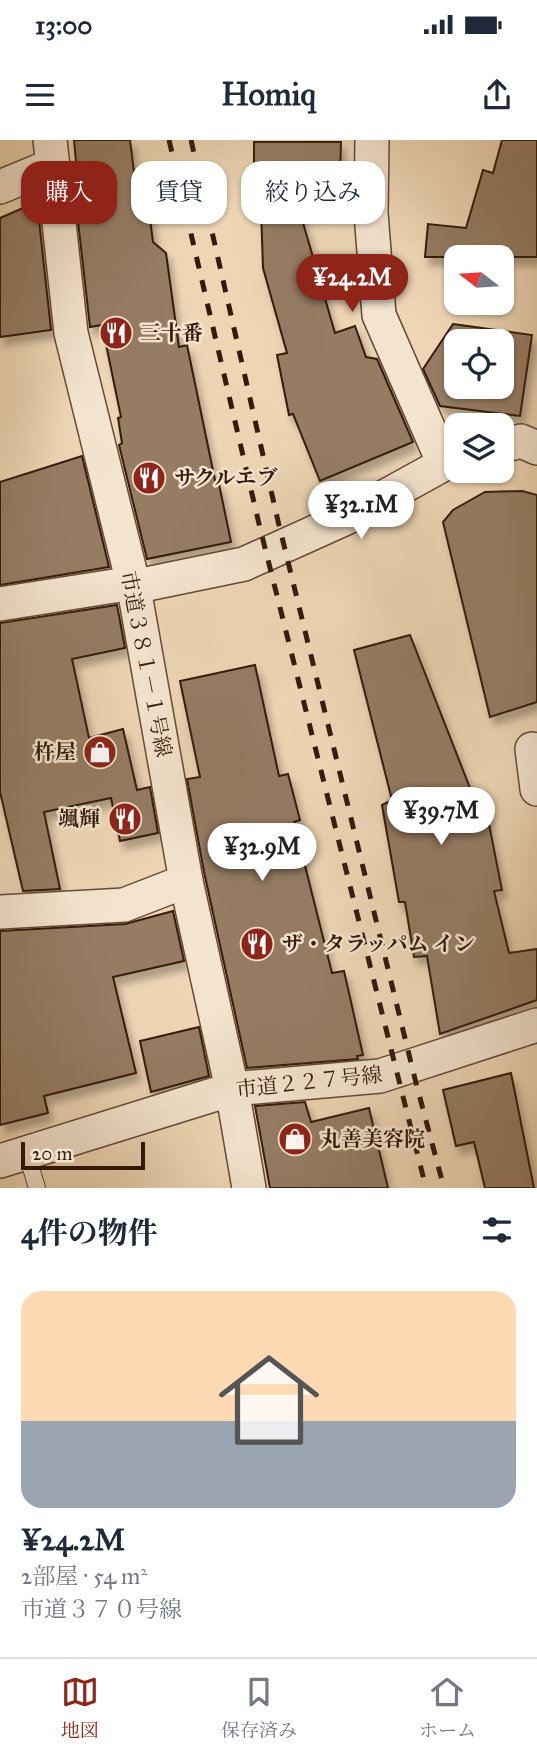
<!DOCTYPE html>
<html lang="ja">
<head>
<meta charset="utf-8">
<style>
  body { margin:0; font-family:"IM FELL Great Primer","Noto Serif JP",serif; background:#f2f2f3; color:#1f2937; height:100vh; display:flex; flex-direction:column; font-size:26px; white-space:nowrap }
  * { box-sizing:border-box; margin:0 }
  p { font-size:23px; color:#747a83 }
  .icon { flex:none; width:38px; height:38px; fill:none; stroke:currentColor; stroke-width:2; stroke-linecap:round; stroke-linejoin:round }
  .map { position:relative; height:1048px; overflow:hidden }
  .drawer { display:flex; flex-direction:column; background:#fff; flex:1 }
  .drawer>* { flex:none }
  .hud { position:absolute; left:21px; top:21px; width:495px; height:63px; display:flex; gap:14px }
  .needle { width:46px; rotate:287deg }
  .buttons { position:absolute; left:444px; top:105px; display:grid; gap:14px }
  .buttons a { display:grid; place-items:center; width:70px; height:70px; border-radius:14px; background:#fff; box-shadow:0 2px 5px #0004; font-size:35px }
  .scale { position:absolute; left:21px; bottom:18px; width:124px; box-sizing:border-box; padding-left:7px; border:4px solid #351a0c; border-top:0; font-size:19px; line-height:24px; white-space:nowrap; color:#351a0c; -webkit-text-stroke:5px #f4e4cf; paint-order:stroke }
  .price { position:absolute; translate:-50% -60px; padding:0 16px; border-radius:24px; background:#fff; color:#222; font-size:23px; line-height:46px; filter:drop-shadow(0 2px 4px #0008) }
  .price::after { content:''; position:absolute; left:50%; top:42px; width:21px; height:16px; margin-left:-10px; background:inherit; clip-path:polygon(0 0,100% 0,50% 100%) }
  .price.selected { background:#8f2418; color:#fff }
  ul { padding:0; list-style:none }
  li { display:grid; align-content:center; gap:14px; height:371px; padding:0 21px }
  li span { display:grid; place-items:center; height:217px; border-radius:21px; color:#555 }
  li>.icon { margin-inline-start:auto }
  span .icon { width:126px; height:126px; fill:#fffc; stroke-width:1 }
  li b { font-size:30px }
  h2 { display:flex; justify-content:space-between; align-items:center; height:84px; padding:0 21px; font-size:30px }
  .pill { padding:0 24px; border-radius:21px; background:#fff; box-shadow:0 2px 5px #0004; font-size:24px; line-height:63px }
  .pill.selected { background:#8f2418; color:#fff }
  .status { display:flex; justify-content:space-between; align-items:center; height:49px; padding:0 35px; background:#fff; direction:ltr }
  .status svg { height:19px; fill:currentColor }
  header { display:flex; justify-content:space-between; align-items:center; height:91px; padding:0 21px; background:#fff; font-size:32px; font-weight:700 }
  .dock { display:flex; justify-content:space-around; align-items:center; height:98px; border-top:2px solid #e0e1e3; background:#fff; font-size:19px; color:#747a83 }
  .dock a { display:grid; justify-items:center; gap:4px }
  .dock .selected { color:#8f2418 }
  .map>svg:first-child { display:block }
</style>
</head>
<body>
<div class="status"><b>13:00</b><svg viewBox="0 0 49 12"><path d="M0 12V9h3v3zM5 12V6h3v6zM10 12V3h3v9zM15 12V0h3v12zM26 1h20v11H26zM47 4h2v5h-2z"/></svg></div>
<header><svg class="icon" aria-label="menu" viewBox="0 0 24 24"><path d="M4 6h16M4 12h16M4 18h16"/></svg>Homiq<svg class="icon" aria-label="share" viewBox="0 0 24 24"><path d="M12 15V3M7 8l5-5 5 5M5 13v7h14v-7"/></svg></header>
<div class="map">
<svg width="537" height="1048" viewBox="0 0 537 1048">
  <defs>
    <filter id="shadow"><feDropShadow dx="4.5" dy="8" stdDeviation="3.5" flood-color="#0004"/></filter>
  </defs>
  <rect width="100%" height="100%" fill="#eed6b5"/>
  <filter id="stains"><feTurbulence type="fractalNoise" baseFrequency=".00286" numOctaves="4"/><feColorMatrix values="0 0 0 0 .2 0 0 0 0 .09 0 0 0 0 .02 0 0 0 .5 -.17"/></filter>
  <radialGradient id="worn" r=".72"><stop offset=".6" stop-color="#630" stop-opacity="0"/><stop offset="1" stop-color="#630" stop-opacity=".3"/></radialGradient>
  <g fill="#957c64" stroke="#351a0c" stroke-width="2" fill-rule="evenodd" filter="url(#shadow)">
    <polygon points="74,0 130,0 136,48 139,48 142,72 149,71 153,102 166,113 179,207 187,205 216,345 219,344 231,402 147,419 119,305 122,303 118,278 121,277 102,185 90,187 74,46 78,44"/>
    <polygon points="502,0 537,0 537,117 425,117 428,84 466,88 483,30 493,33"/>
    <polygon points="254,2 341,2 340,35 324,34 323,69 299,69 335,193 355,186 366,217 377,219 413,302 320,341 293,274 289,275 277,215 287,213 263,128 261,68 257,68 258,34 254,34"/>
    <polygon points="37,62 51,190 0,197 0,78"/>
    <path d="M 453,184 L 532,195 L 520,276 L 440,266 L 423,229 ZM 457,201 L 502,201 L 502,247 L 457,247 Z"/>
    <polygon points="82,316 109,427 0,445 0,342"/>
    <polygon points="522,351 537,355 537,562 490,577 443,382 453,370 485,352"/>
    <polygon points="117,465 125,508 72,519 89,598 123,589 137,650 150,647 158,693 120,701 111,658 44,672 60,749 23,751 0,652 0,483"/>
    <polygon points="410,495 481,676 487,674 502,750 494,751 509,813 537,809 537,860 440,894 427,816 414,817 405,762 399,762 382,665 392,660 354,510"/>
    <polygon points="255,525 279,636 288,634 300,680 294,682 332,833 344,831 363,915 357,916 358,919 247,928 204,732 187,639 200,637 180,541"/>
    <polygon points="173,771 184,821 113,837 136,933 44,956 48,973 0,985 0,791 125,784"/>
    <polygon points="199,887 209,936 151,952 140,901"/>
    <polygon points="511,933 534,1048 485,1048 474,1002 456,1006 443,950"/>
    <polygon points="305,962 311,982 369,968 388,1048 270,1048 255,966"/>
  </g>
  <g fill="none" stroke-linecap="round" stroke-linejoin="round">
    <defs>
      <polyline id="lane" points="26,1011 37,1048"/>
      <g id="street">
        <polyline points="50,0 71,193 133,443 186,741 232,949 249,1048"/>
        <polyline points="372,0 371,73 379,175 444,324"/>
        <polyline points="0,47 53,25"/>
        <polyline points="502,306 521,301 537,308"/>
        <polyline points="0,464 133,443 147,444 244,424 346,378 444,324 457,320"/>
        <polyline points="532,609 537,649"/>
        <polyline points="0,772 124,765 186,741"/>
        <polyline points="0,1021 232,949 380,936 537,885"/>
      </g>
    </defs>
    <use href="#lane" stroke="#634936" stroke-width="18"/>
    <use href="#street" stroke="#634936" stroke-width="36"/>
    <use href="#lane" stroke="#f4e4cf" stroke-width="16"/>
    <use href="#street" stroke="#f4e4cf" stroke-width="33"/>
    <g stroke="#351a0c" stroke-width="5" stroke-dasharray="12 12" stroke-linecap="butt">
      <polyline points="169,0 260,388 426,1048"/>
      <polyline points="191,0 278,381 416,943 444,1048"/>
    </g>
  </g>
  <defs>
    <symbol id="restaurant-disc" viewBox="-11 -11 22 22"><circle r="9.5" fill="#8f2418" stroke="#f4e4cf"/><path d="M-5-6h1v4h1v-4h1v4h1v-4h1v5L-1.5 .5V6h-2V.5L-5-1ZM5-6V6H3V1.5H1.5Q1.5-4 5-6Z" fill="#fff"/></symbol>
    <symbol id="shop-disc" viewBox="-11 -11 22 22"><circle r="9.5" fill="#8f2418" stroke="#f4e4cf"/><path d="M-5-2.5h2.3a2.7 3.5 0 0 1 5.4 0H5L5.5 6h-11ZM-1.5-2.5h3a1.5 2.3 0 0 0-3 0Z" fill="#fff"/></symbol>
  </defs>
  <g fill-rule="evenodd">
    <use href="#restaurant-disc" x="97" y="174" width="38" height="38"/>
    <use href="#restaurant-disc" x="130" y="319" width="38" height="38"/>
    <use href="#shop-disc" x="81" y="593" width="38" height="38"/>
    <use href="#restaurant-disc" x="106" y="660" width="38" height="38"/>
    <use href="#restaurant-disc" x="238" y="785" width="38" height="38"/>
    <use href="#shop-disc" x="276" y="980" width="38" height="38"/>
  </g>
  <g text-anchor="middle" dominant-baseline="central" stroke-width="5" stroke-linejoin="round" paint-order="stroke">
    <g font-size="21" font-weight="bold" fill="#351a0c" stroke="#f4e4cf" text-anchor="start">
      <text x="140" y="193">三十番</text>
      <text x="174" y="338">サクルエブ</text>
      <text x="76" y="612" text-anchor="end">杵屋</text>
      <text x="100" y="679" text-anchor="end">颯輝</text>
      <text x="282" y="804">ザ・タラッパム イン</text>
      <text x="320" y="999">丸善美容院</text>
    </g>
    <g font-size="21" fill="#351a0c" stroke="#f4e4cf">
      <text transform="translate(146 524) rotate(79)">市道３８１－１号線</text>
      <text transform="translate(309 942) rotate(-6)">市道２２７号線</text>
    </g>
  </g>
  <rect width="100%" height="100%" filter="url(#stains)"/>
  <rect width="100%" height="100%" fill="url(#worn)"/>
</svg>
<div class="buttons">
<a><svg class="needle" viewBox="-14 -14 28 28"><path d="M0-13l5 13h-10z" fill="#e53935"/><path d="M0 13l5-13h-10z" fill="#747a83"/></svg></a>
<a><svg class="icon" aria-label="locate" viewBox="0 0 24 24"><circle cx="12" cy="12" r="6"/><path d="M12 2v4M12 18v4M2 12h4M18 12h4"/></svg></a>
<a><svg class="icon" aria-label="layers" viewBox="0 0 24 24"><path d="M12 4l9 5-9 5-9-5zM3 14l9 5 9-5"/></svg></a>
</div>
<div class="scale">20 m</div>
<b class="price selected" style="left:352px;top:174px">¥24.2M</b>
<b class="price" style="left:361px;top:401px">¥32.1M</b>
<b class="price" style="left:441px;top:707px">¥39.7M</b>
<b class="price" style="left:262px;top:743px">¥32.9M</b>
<div class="hud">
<a class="pill selected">購入</a>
<a class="pill">賃貸</a>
<a class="pill">絞り込み</a>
</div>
</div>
<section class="drawer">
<h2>4件の物件<svg class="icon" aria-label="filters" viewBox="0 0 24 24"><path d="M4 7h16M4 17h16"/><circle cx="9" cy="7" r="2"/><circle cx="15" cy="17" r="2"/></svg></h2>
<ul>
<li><span style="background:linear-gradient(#ffd9b3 60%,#9aa5b1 0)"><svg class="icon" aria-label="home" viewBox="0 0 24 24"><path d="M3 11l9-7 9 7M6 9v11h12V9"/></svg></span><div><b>¥24.2M</b><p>2部屋 · 54 m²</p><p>市道３７０号線</p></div></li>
</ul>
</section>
<nav class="dock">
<a class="selected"><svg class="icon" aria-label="map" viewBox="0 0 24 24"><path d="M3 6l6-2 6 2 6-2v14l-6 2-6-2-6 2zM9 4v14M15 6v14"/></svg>地図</a>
<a><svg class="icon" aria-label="saved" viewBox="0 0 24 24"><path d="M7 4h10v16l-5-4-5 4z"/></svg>保存済み</a>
<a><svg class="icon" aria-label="home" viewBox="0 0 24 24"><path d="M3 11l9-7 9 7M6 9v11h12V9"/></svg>ホーム</a>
</nav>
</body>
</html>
